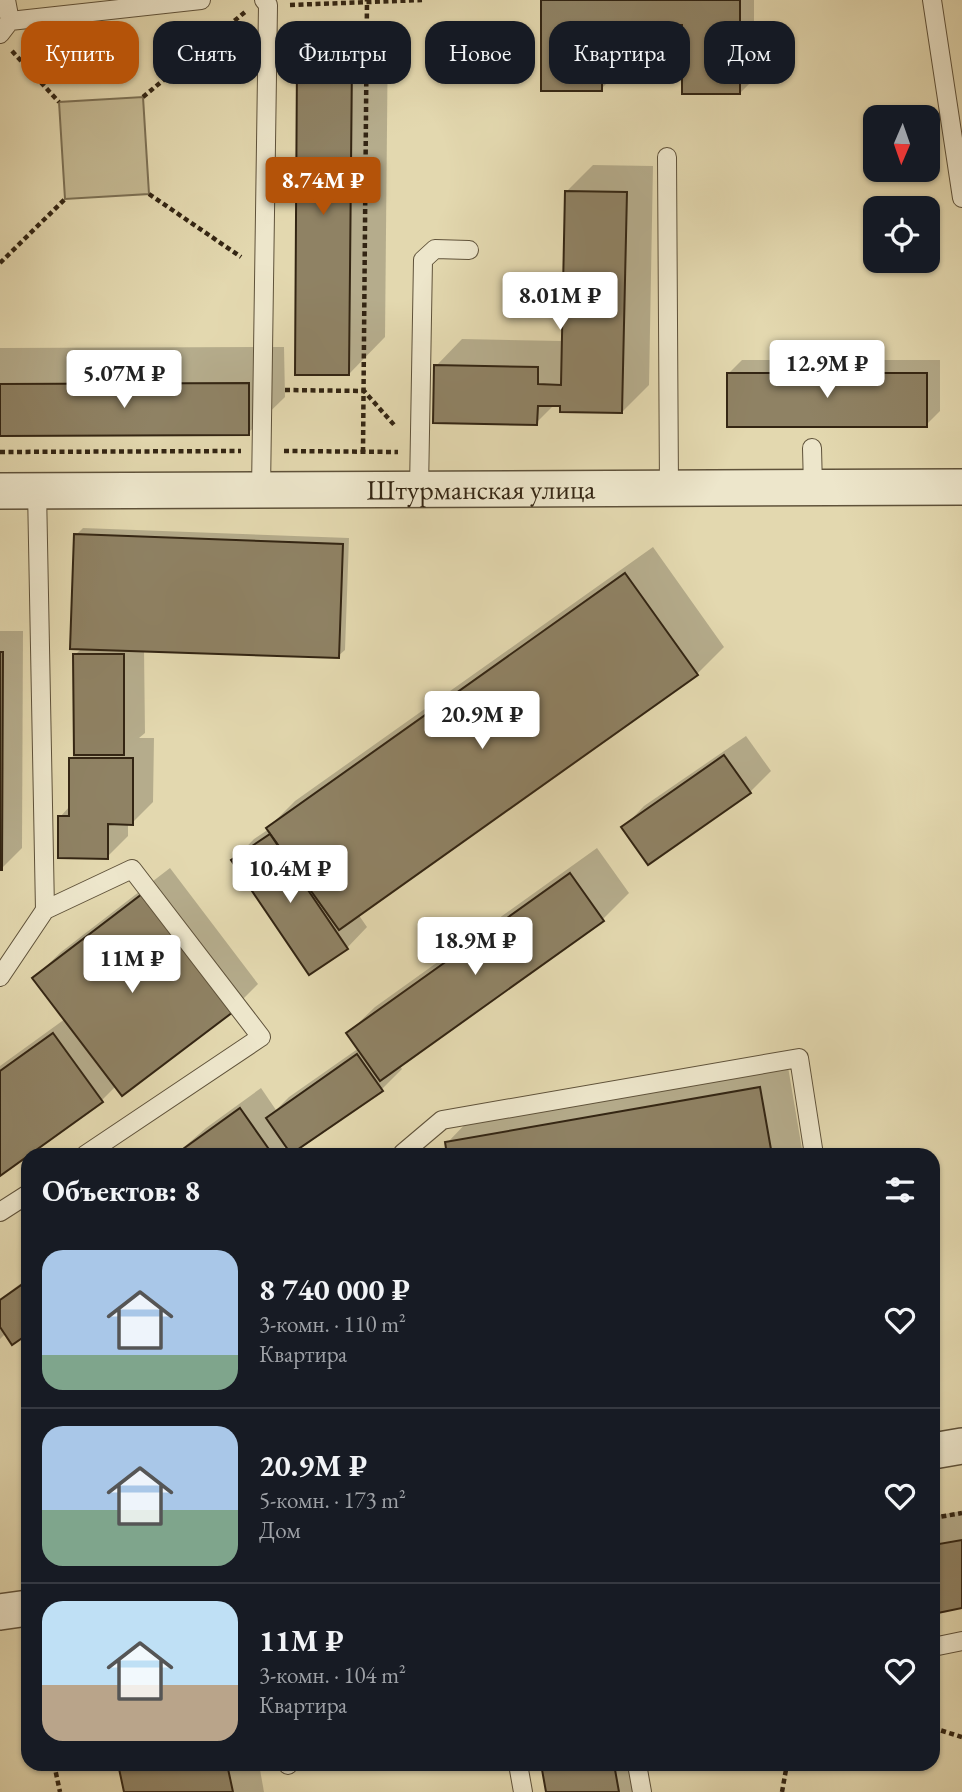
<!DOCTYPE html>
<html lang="ru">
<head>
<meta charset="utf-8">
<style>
  body { margin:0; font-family:"EB Garamond",serif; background:#20242c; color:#f1f3f6; height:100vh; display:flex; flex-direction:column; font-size:26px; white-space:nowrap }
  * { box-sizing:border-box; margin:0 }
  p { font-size:23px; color:#9ea1a6 }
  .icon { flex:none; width:38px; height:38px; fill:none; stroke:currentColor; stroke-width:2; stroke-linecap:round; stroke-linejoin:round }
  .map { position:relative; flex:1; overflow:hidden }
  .side { position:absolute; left:21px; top:1148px; width:919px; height:623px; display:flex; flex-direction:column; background:#171b24; border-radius:21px; box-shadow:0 2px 5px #0004 }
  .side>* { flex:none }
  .top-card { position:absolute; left:21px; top:21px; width:920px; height:63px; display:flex; gap:14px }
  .needle { width:46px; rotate:182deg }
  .fabs { position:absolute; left:863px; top:105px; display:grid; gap:14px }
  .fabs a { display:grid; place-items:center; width:77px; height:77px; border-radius:14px; background:#171b24; box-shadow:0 2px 5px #0004; font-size:35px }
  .price { position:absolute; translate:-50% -60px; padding:0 16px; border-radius:7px; background:#fff; color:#222; font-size:23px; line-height:46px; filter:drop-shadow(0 2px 4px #0008) }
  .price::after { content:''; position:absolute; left:50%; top:42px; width:21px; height:16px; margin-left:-10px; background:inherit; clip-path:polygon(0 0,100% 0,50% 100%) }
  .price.current { background:#b45309; color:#fff }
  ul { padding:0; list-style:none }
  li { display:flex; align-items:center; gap:21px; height:175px; padding:0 21px }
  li+li { border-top:2px solid #363941 }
  li span { display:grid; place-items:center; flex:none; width:196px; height:140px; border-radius:21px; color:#555 }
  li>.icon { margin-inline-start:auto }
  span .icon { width:84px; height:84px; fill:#fffc; stroke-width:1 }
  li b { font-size:30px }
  h2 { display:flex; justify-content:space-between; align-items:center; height:84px; padding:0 21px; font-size:30px }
  .tag { padding:0 24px; border-radius:21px; background:#171b24; box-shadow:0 2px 5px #0004; font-size:24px; line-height:63px }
  .tag.current { background:#b45309; color:#fff }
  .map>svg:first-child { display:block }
</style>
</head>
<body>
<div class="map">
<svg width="962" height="1792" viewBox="0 0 962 1792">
  <rect width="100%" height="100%" fill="#e3d8af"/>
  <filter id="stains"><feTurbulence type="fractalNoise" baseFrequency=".00286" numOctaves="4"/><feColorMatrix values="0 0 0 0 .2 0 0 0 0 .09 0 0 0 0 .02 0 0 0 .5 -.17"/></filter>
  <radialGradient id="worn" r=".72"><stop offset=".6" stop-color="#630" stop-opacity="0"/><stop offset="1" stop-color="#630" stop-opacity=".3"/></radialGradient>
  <polygon fill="#c5ba94" stroke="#7c7054" stroke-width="2" points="143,97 149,194 65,199 59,102"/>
  <g fill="#0003">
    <polygon points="543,0 754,0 754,79 740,93 684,23 615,23 615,75 601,89"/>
    <polygon points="336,24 388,25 385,337 349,374 299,61"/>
    <polygon points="593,165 653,166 649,385 622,412 555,404 536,423 436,366 462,339 563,341 566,192"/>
    <polygon points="284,347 285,397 248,433 0,434 0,348"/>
    <polygon points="742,360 940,360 940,411 926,425 728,374"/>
    <polygon points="83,528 349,538 345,650 338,656 144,649 145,733 139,738 154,738 153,802 132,823 128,823 128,836 107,857 60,817 70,806 71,758 76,754 75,655 83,647 76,535"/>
    <polygon points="653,547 724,647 697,674 358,914 367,927 347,948 234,860 254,839 269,829 268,828 295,801"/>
    <polygon points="0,631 23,631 22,848 1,869 0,869"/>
    <polygon points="746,736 771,771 750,792 624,827 644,806"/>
    <polygon points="597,848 629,893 603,919 399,1065 402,1069 382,1089 287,1145 277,1155 175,1155 206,1128 261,1088 276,1110 289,1097 359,1048 348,1033 375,1007"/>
    <polygon points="170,868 258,984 231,1011 116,1086 102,1100 0,1174 0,1066 65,1019 34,978 61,952"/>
    <polygon points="787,1061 803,1155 449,1155 447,1143 473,1116"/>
    <polygon points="28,1278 28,1332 12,1342 6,1333 0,1339 0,1299"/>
    <polygon points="962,1511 962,1606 933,1612 933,1516"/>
    <polygon points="120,1764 259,1764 264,1792 125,1792"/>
    <polygon points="543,1764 646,1764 651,1792 548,1792"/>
  </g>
  <g fill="#8f8264" stroke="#332513" stroke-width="2">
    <polygon points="541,0 740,0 740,94 682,94 682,25 602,25 602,91 541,91"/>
    <polygon points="297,60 352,61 349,375 295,375"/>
    <polygon points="565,191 627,192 622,413 560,412 560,406 538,406 537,425 433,423 434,365 538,367 538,384 561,385"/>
    <rect x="727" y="373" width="200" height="54"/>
    <polygon points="249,383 249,435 0,436 0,384"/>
    <polygon points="74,534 343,544 339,658 70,649"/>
    <polygon points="625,573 698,675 339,930 266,828"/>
    <polygon points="0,652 3,652 2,870 0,870"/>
    <polygon points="73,654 124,654 124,755 74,755"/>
    <polygon points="724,755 751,793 648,865 621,827"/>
    <polygon points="69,758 133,758 133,825 108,824 108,859 58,858 58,816 69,816"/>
    <polygon points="270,834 348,949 309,975 231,860"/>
    <polygon points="570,873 604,921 380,1081 346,1033"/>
    <polygon points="142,894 233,1012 122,1096 32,978"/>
    <polygon points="53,1033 103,1102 0,1176 0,1071"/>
    <polygon points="357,1054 383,1091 291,1154 266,1118"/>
    <polygon points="760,1087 772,1155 447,1155 445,1142"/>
    <polygon points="240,1108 273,1155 187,1155 183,1149"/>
    <polygon points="27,1281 28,1334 12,1345 0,1327 0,1300"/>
    <polygon points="962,1540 962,1608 933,1614 933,1545"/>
    <polygon points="118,1764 227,1764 233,1792 124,1792"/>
    <polygon points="541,1764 614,1764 619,1792 546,1792"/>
  </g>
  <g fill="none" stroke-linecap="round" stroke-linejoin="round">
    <defs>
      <g id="service">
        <polyline points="6,0 10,21"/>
        <polyline points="932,0 962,198"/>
        <polyline points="0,34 10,21 201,0"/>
        <polyline points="667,157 669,488"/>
        <polyline points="812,448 813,487"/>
        <polyline points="419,489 423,260 435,249 469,250"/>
        <polyline points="37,490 45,910"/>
        <polyline points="261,490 268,5 264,0"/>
        <polyline points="0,977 45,910 132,869 261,1037 85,1155"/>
        <polyline points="403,1155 403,1153 442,1120 799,1058 814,1155"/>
        <polyline points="0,1212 28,1194"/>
        <polyline points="933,1647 962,1641"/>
        <polyline points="288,1764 288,1765"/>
        <polyline points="518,1764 523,1792"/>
        <polyline points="637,1764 642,1792"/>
      </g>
      <g id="minor">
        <path id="s1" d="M 0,491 L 962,487"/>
        <polyline points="933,1451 962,1446"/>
        <polyline points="0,1612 28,1608"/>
      </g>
    </defs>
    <use href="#service" stroke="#5f523a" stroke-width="20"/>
    <use href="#minor" stroke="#5f523a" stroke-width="38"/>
    <g stroke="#332513" stroke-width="4.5" stroke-dasharray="5 3.5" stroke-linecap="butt">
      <polyline points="290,5 422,0"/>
      <polyline points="290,47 367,47"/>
      <polyline points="12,51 59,102"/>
      <polyline points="143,97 245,12"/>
      <polyline points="149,194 241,257"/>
      <polyline points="0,263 65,199"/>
      <polyline points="285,390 364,391 396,427"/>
      <polyline points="284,451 398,452"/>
      <polyline points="0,452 241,451"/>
      <polyline points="363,452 367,0"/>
      <polyline points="933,1518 962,1513"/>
      <polyline points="933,1728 962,1737"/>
      <polyline points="54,1764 60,1792"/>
      <polyline points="782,1792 787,1764"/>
    </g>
    <use href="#service" stroke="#ede6cb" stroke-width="18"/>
    <use href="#minor" stroke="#ede6cb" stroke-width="35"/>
  </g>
  <g text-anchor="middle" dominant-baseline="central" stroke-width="6" stroke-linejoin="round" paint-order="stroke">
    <g font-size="28" fill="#332513" stroke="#ede6cb">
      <text stroke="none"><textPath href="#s1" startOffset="481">Штурманская улица</textPath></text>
    </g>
  </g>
  <rect width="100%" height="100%" filter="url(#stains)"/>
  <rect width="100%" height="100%" fill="url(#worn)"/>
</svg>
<div class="fabs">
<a><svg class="needle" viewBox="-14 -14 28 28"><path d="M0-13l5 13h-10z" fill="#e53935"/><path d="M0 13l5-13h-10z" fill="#9ea1a6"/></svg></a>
<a><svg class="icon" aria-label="locate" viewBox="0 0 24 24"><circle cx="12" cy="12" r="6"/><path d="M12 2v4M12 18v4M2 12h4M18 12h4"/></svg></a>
</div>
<b class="price current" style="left:323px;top:217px">8.74M ₽</b>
<b class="price" style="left:560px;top:332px">8.01M ₽</b>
<b class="price" style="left:827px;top:400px">12.9M ₽</b>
<b class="price" style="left:124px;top:410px">5.07M ₽</b>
<b class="price" style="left:482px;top:751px">20.9M ₽</b>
<b class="price" style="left:290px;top:905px">10.4M ₽</b>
<b class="price" style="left:475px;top:977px">18.9M ₽</b>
<b class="price" style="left:132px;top:995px">11M ₽</b>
<div class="top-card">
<a class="tag current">Купить</a>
<a class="tag">Снять</a>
<a class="tag">Фильтры</a>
<a class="tag">Новое</a>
<a class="tag">Квартира</a>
<a class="tag">Дом</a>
</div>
<section class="side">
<h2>Объектов: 8<svg class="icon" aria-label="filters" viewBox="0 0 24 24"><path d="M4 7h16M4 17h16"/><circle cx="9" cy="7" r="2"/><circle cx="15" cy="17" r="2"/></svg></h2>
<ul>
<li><span style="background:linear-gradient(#a9c7e8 75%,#7fa58c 0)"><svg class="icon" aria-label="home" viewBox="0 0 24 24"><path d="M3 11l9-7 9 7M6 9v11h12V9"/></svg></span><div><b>8 740 000 ₽</b><p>3-комн. · 110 m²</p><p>Квартира</p></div><svg class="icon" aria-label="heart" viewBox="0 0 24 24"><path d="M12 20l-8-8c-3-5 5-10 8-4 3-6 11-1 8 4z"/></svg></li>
<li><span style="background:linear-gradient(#a9c7e8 60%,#7fa58c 0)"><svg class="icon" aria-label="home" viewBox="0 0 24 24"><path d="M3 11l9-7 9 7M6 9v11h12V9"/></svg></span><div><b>20.9M ₽</b><p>5-комн. · 173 m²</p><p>Дом</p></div><svg class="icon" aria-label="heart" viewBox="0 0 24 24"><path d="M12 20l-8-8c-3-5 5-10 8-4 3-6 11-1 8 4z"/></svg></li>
<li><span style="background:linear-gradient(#bfe0f5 60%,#b9a48a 0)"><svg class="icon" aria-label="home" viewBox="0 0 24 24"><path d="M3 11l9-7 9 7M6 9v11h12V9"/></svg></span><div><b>11M ₽</b><p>3-комн. · 104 m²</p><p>Квартира</p></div><svg class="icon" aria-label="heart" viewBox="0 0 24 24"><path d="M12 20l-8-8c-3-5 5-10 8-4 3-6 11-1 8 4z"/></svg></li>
</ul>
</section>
</div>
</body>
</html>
